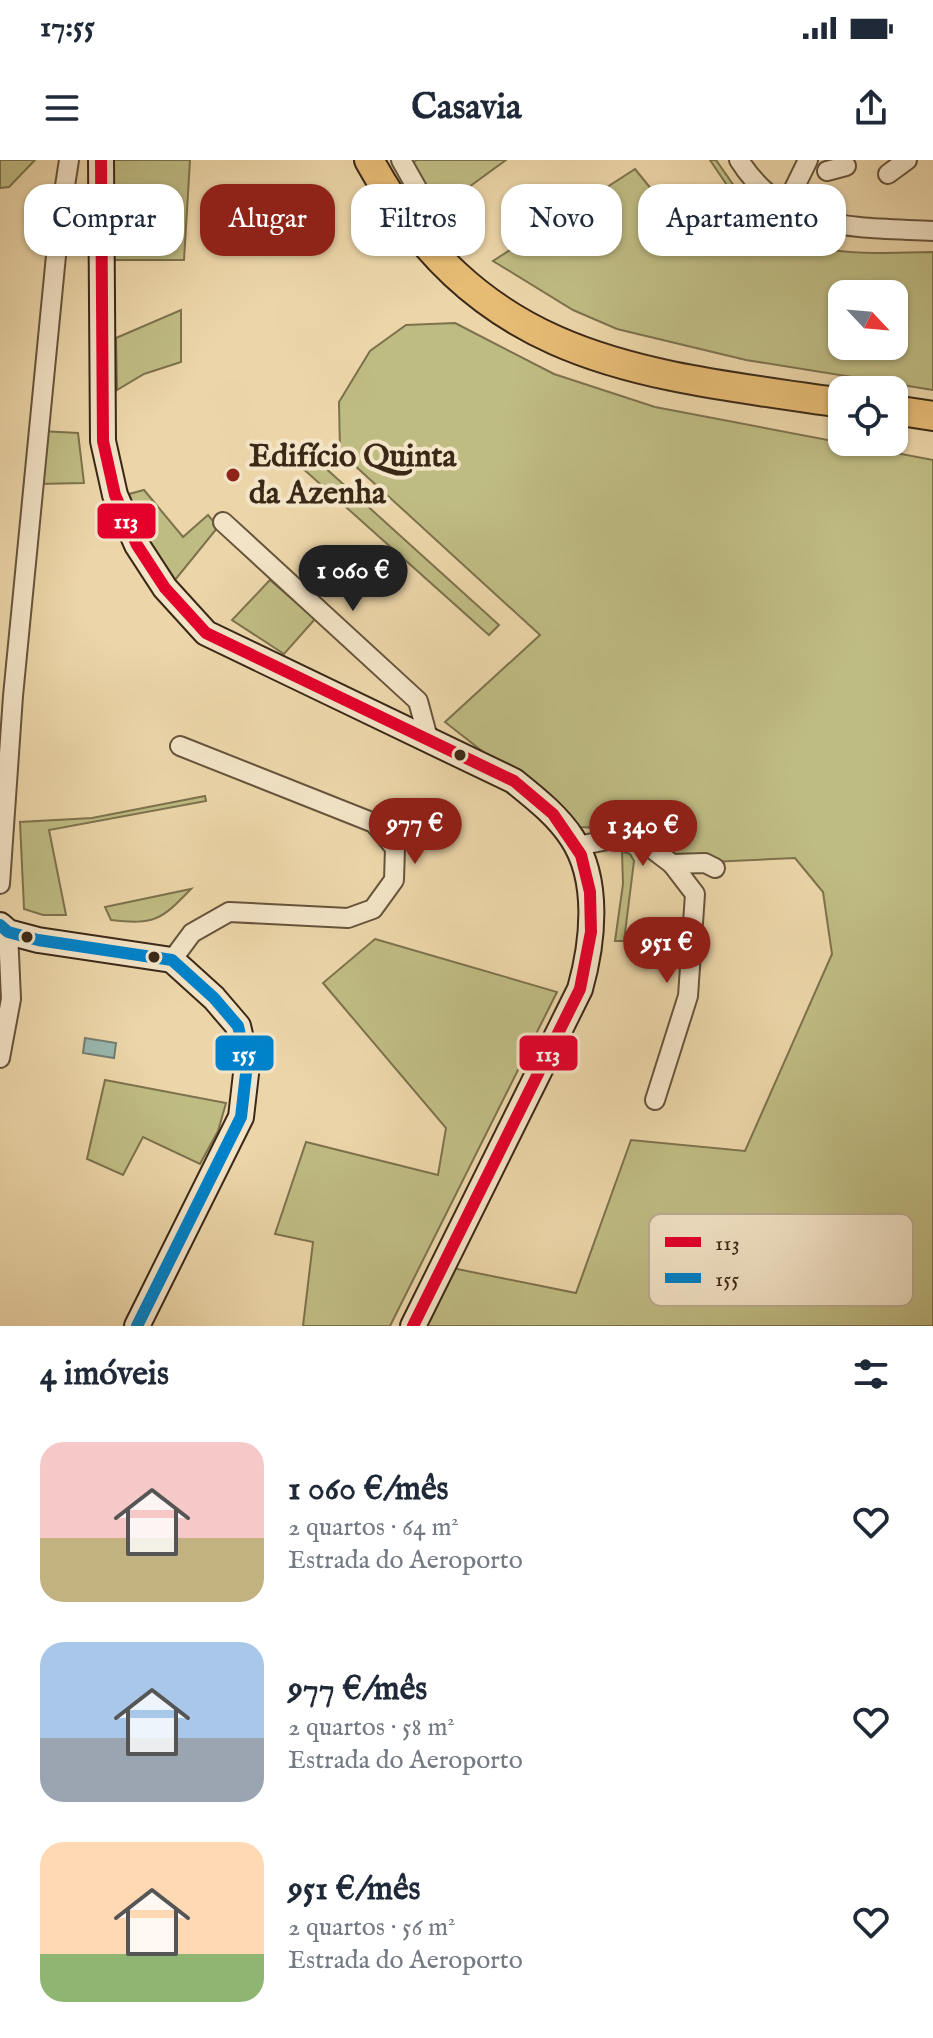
<!DOCTYPE html>
<html lang="pt">
<head>
<meta charset="utf-8">
<style>
  body { margin:0; font-family:"IM FELL English",serif; background:#f2f2f3; color:#1f2937; height:100vh; display:flex; flex-direction:column; font-size:30px; white-space:nowrap }
  * { box-sizing:border-box; margin:0 }
  p { font-size:26px; color:#747a83 }
  .icon { flex:none; width:44px; height:44px; fill:none; stroke:currentColor; stroke-width:2; stroke-linecap:round; stroke-linejoin:round }
  .map { position:relative; height:1166px; overflow:hidden }
  .drawer { display:flex; flex-direction:column; background:#fff; flex:1 }
  .drawer>* { flex:none }
  .top-card { position:absolute; left:24px; top:24px; width:886px; height:72px; display:flex; gap:16px }
  .needle { width:52px; rotate:116deg }
  .controls { position:absolute; left:828px; top:120px; display:grid; gap:16px }
  .controls a { display:grid; place-items:center; width:80px; height:80px; border-radius:16px; background:#fff; box-shadow:0 2px 6px #0004; font-size:40px }
  .price { position:absolute; translate:-50% -68px; padding:0 18px; border-radius:28px; background:#8f2418; color:#fff; font-size:26px; line-height:52px; filter:drop-shadow(0 2px 4px #0008) }
  .price::after { content:''; position:absolute; left:50%; top:48px; width:24px; height:18px; margin-left:-12px; background:inherit; clip-path:polygon(0 0,100% 0,50% 100%) }
  .price.on { background:#222; color:#fff }
  ul { padding:0; list-style:none }
  li { display:flex; align-items:center; gap:24px; height:200px; padding:0 40px }
  li span { display:grid; place-items:center; flex:none; width:224px; height:160px; border-radius:24px; color:#555 }
  li>.icon { margin-inline-start:auto }
  span .icon { width:96px; height:96px; fill:#fffc; stroke-width:1 }
  li b { font-size:34px }
  h2 { display:flex; justify-content:space-between; align-items:center; height:96px; padding:0 40px; font-size:34px }
  .tag { padding:0 28px; border-radius:24px; background:#fff; box-shadow:0 2px 6px #0004; font-size:28px; line-height:72px }
  .tag.on { background:#8f2418; color:#fff }
  .status { display:flex; justify-content:space-between; align-items:center; height:56px; padding:0 40px; background:#fff; direction:ltr }
  .status svg { height:22px; fill:currentColor }
  header { display:flex; justify-content:space-between; align-items:center; height:104px; padding:0 40px; background:#fff; font-size:36px; font-weight:700 }
  .map>svg:first-child { display:block }
</style>
</head>
<body>
<div class="status"><b>17:55</b><svg viewBox="0 0 49 12"><path d="M0 12V9h3v3zM5 12V6h3v6zM10 12V3h3v9zM15 12V0h3v12zM26 1h20v11H26zM47 4h2v5h-2z"/></svg></div>
<header><svg class="icon" aria-label="menu" viewBox="0 0 24 24"><path d="M4 6h16M4 12h16M4 18h16"/></svg>Casavia<svg class="icon" aria-label="share" viewBox="0 0 24 24"><path d="M12 15V3M7 8l5-5 5 5M5 13v7h14v-7"/></svg></header>
<div class="map">
<svg width="933" height="1166" viewBox="0 0 933 1166">
  <rect width="100%" height="100%" fill="#ecd6a9"/>
  <filter id="stains"><feTurbulence type="fractalNoise" baseFrequency=".0025" numOctaves="4"/><feColorMatrix values="0 0 0 0 .2 0 0 0 0 .09 0 0 0 0 .02 0 0 0 .5 -.17"/></filter>
  <radialGradient id="worn" r=".72"><stop offset=".6" stop-color="#630" stop-opacity="0"/><stop offset="1" stop-color="#630" stop-opacity=".3"/></radialGradient>
  <g fill="#bfbc83" stroke="#7d724d" stroke-width="2" fill-rule="evenodd">
    <polygon points="0,0 35,0 9,27 0,28"/>
    <polygon points="109,0 190,0 184,100 107,100"/>
    <polygon points="417,0 506,0 440,48 409,5"/>
    <polygon points="710,0 716,0 741,36 737,40"/>
    <path d="M 635,9 L 698,87 L 714,71 L 746,52 C 816,100 852,93 933,92 L 933,230 L 746,200 L 617,169 L 573,150 L 493,101 ZM 894,134 L 894,186 L 842,186 L 842,134 Z"/>
    <polygon points="181,150 181,202 144,214 117,230 116,178"/>
    <polygon points="455,163 554,214 655,247 933,300 933,1166 426,1166 452,1108 576,1133 631,980 745,991 832,794 823,732 795,698 668,704 623,669 579,667 445,562 540,475 340,292 339,242 370,191 406,165"/>
    <polygon points="40,271 78,273 84,323 37,324"/>
    <polygon points="311,295 499,465 489,475 300,306"/>
    <polygon points="144,330 183,377 208,355 218,367 175,420 143,372 129,334"/>
    <polygon points="270,420 315,459 284,494 232,460"/>
    <polygon points="205,636 206,641 49,670 66,755 43,755 24,749 20,662 92,658"/>
    <polygon points="622,691 630,694 634,701 624,781 615,781 623,724"/>
    <path d="M 191,729 C 161,760 155,765 111,760 L 105,747 Z"/>
    <polygon points="375,779 557,832 390,1166 303,1166 313,1082 275,1074 306,982 438,1015 446,968 323,823"/>
    <polygon points="105,920 226,943 218,971 200,1004 143,977 123,1015 87,999"/>
  </g>
  <polygon fill="#99b8ae" stroke="#737e72" stroke-width="2" points="85,878 116,883 114,898 83,893"/>
  <g fill="none" stroke-linecap="round" stroke-linejoin="round">
    <defs>
      <g id="street">
        <polyline points="401,0 423,39 446,63"/>
        <path d="M 739,0 C 785,73 857,67 933,71"/>
        <polyline points="827,11 846,6"/>
        <polyline points="888,14 907,0"/>
        <polyline points="785,47 808,0"/>
        <polyline points="223,362 418,541 428,578"/>
        <polyline points="577,686 634,675 672,704 705,703 715,708"/>
        <polyline points="0,724 13,536 59,65 69,0"/>
        <polyline points="172,800 192,773 229,752 348,758 373,749 394,720 395,688 374,663 180,586"/>
        <polyline points="0,898 11,839 8,772"/>
        <polyline points="655,940 688,836 695,734 672,704"/>
      </g>
      <g id="secondary">
        <path d="M 101,0 L 103,281 L 115,335 L 137,385 L 165,428 L 206,473 L 514,621 C 535,638 557,655 572,678 C 600,720 593,783 580,829 L 413,1166"/>
        <polyline points="0,765 8,772 38,780 172,800 214,838 238,866 247,905 241,957 137,1166"/>
      </g>
      <g id="primary">
        <path d="M 369,0 C 480,203 636,213 842,243"/>
        <polyline points="894,250 933,256"/>
      </g>
    </defs>
    <use href="#street" stroke="#67543c" stroke-width="22"/>
    <use href="#secondary" stroke="#3b2817" stroke-width="28"/>
    <use href="#primary" stroke="#3b2817" stroke-width="32"/>
    <use href="#street" stroke="#f3e4c7" stroke-width="18"/>
    <use href="#secondary" stroke="#f3e4c7" stroke-width="24"/>
    <use href="#primary" stroke="#e6bb74" stroke-width="28"/>
    <defs>
      <polyline id="bus-1" points="101,0 103,281 115,335 137,385 165,428 206,473 514,621 553,654 581,695 590,732 591,772 580,829 413,1166"/>
      <polyline id="bus-2" points="0,765 8,772 38,780 172,800 214,838 238,866 247,905 241,957 137,1166"/>
    </defs>
    <use href="#bus-1" stroke="#f3e4c7" stroke-width="18"/>
    <use href="#bus-2" stroke="#f3e4c7" stroke-width="18"/>
    <use href="#bus-1" stroke="#e4002b" stroke-width="12"/>
    <use href="#bus-2" stroke="#0082ca" stroke-width="12"/>
  </g>
  <circle fill="#8f2418" stroke="#f3e4c7" stroke-width="3" cx="233" cy="315" r="8"/>
  <g fill="#3b2817" stroke="#f3e4c7" stroke-width="3">
    <circle cx="460" cy="595" r="7"/>
    <circle cx="27" cy="777" r="7"/>
    <circle cx="154" cy="797" r="7"/>
  </g>
  <g text-anchor="middle" dominant-baseline="central" stroke-width="8" stroke-linejoin="round" paint-order="stroke">
    <g font-size="32" font-weight="bold" fill="#3b2817" stroke="#f3e4c7" text-anchor="start">
      <text x="249" y="297">Edifício Quinta<tspan x="249" dy="37">da Azenha</tspan></text>
    </g>
  </g>
  <rect x="649" y="1054" width="264" height="92" rx="12" fill="#f3e4c7" stroke="#bcac92" stroke-width="2"/>
  <rect x="665" y="1077" width="36" height="10" fill="#e4002b"/>
  <rect x="665" y="1113" width="36" height="10" fill="#0082ca"/>
  <g font-size="22" fill="#3b2817">
    <text x="715" y="1090">113</text>
    <text x="715" y="1126">155</text>
  </g>
  <g stroke="#f3e4c7" stroke-width="3">
    <rect x="96" y="342" width="61" height="38" rx="8" fill="#e4002b"/>
    <rect x="214" y="874" width="61" height="38" rx="8" fill="#0082ca"/>
    <rect x="518" y="874" width="61" height="38" rx="8" fill="#e4002b"/>
  </g>
  <g font-size="22" text-anchor="middle" font-weight="bold" fill="#fff">
    <text x="126" y="368">113</text>
    <text x="244" y="901">155</text>
    <text x="548" y="901">113</text>
  </g>
  <rect width="100%" height="100%" filter="url(#stains)"/>
  <rect width="100%" height="100%" fill="url(#worn)"/>
</svg>
<div class="controls">
<a><svg class="needle" viewBox="-14 -14 28 28"><path d="M0-13l5 13h-10z" fill="#e53935"/><path d="M0 13l5-13h-10z" fill="#747a83"/></svg></a>
<a><svg class="icon" aria-label="locate" viewBox="0 0 24 24"><circle cx="12" cy="12" r="6"/><path d="M12 2v4M12 18v4M2 12h4M18 12h4"/></svg></a>
</div>
<b class="price on" style="left:353px;top:453px">1 060 €</b>
<b class="price" style="left:415px;top:706px">977 €</b>
<b class="price" style="left:643px;top:708px">1 340 €</b>
<b class="price" style="left:667px;top:825px">951 €</b>
<div class="top-card">
<a class="tag">Comprar</a>
<a class="tag on">Alugar</a>
<a class="tag">Filtros</a>
<a class="tag">Novo</a>
<a class="tag">Apartamento</a>
</div>
</div>
<section class="drawer">
<h2>4 imóveis<svg class="icon" aria-label="filters" viewBox="0 0 24 24"><path d="M4 7h16M4 17h16"/><circle cx="9" cy="7" r="2"/><circle cx="15" cy="17" r="2"/></svg></h2>
<ul>
<li><span style="background:linear-gradient(#f6c9c9 60%,#c2b280 0)"><svg class="icon" aria-label="home" viewBox="0 0 24 24"><path d="M3 11l9-7 9 7M6 9v11h12V9"/></svg></span><div><b>1 060 €/mês</b><p>2 quartos · 64 m²</p><p>Estrada do Aeroporto</p></div><svg class="icon" aria-label="heart" viewBox="0 0 24 24"><path d="M12 20l-8-8c-3-5 5-10 8-4 3-6 11-1 8 4z"/></svg></li>
<li><span style="background:linear-gradient(#a9c7e8 60%,#9aa5b1 0)"><svg class="icon" aria-label="home" viewBox="0 0 24 24"><path d="M3 11l9-7 9 7M6 9v11h12V9"/></svg></span><div><b>977 €/mês</b><p>2 quartos · 58 m²</p><p>Estrada do Aeroporto</p></div><svg class="icon" aria-label="heart" viewBox="0 0 24 24"><path d="M12 20l-8-8c-3-5 5-10 8-4 3-6 11-1 8 4z"/></svg></li>
<li><span style="background:linear-gradient(#ffd9b3 70%,#8fb573 0)"><svg class="icon" aria-label="home" viewBox="0 0 24 24"><path d="M3 11l9-7 9 7M6 9v11h12V9"/></svg></span><div><b>951 €/mês</b><p>2 quartos · 56 m²</p><p>Estrada do Aeroporto</p></div><svg class="icon" aria-label="heart" viewBox="0 0 24 24"><path d="M12 20l-8-8c-3-5 5-10 8-4 3-6 11-1 8 4z"/></svg></li>
</ul>
</section>
</body>
</html>
